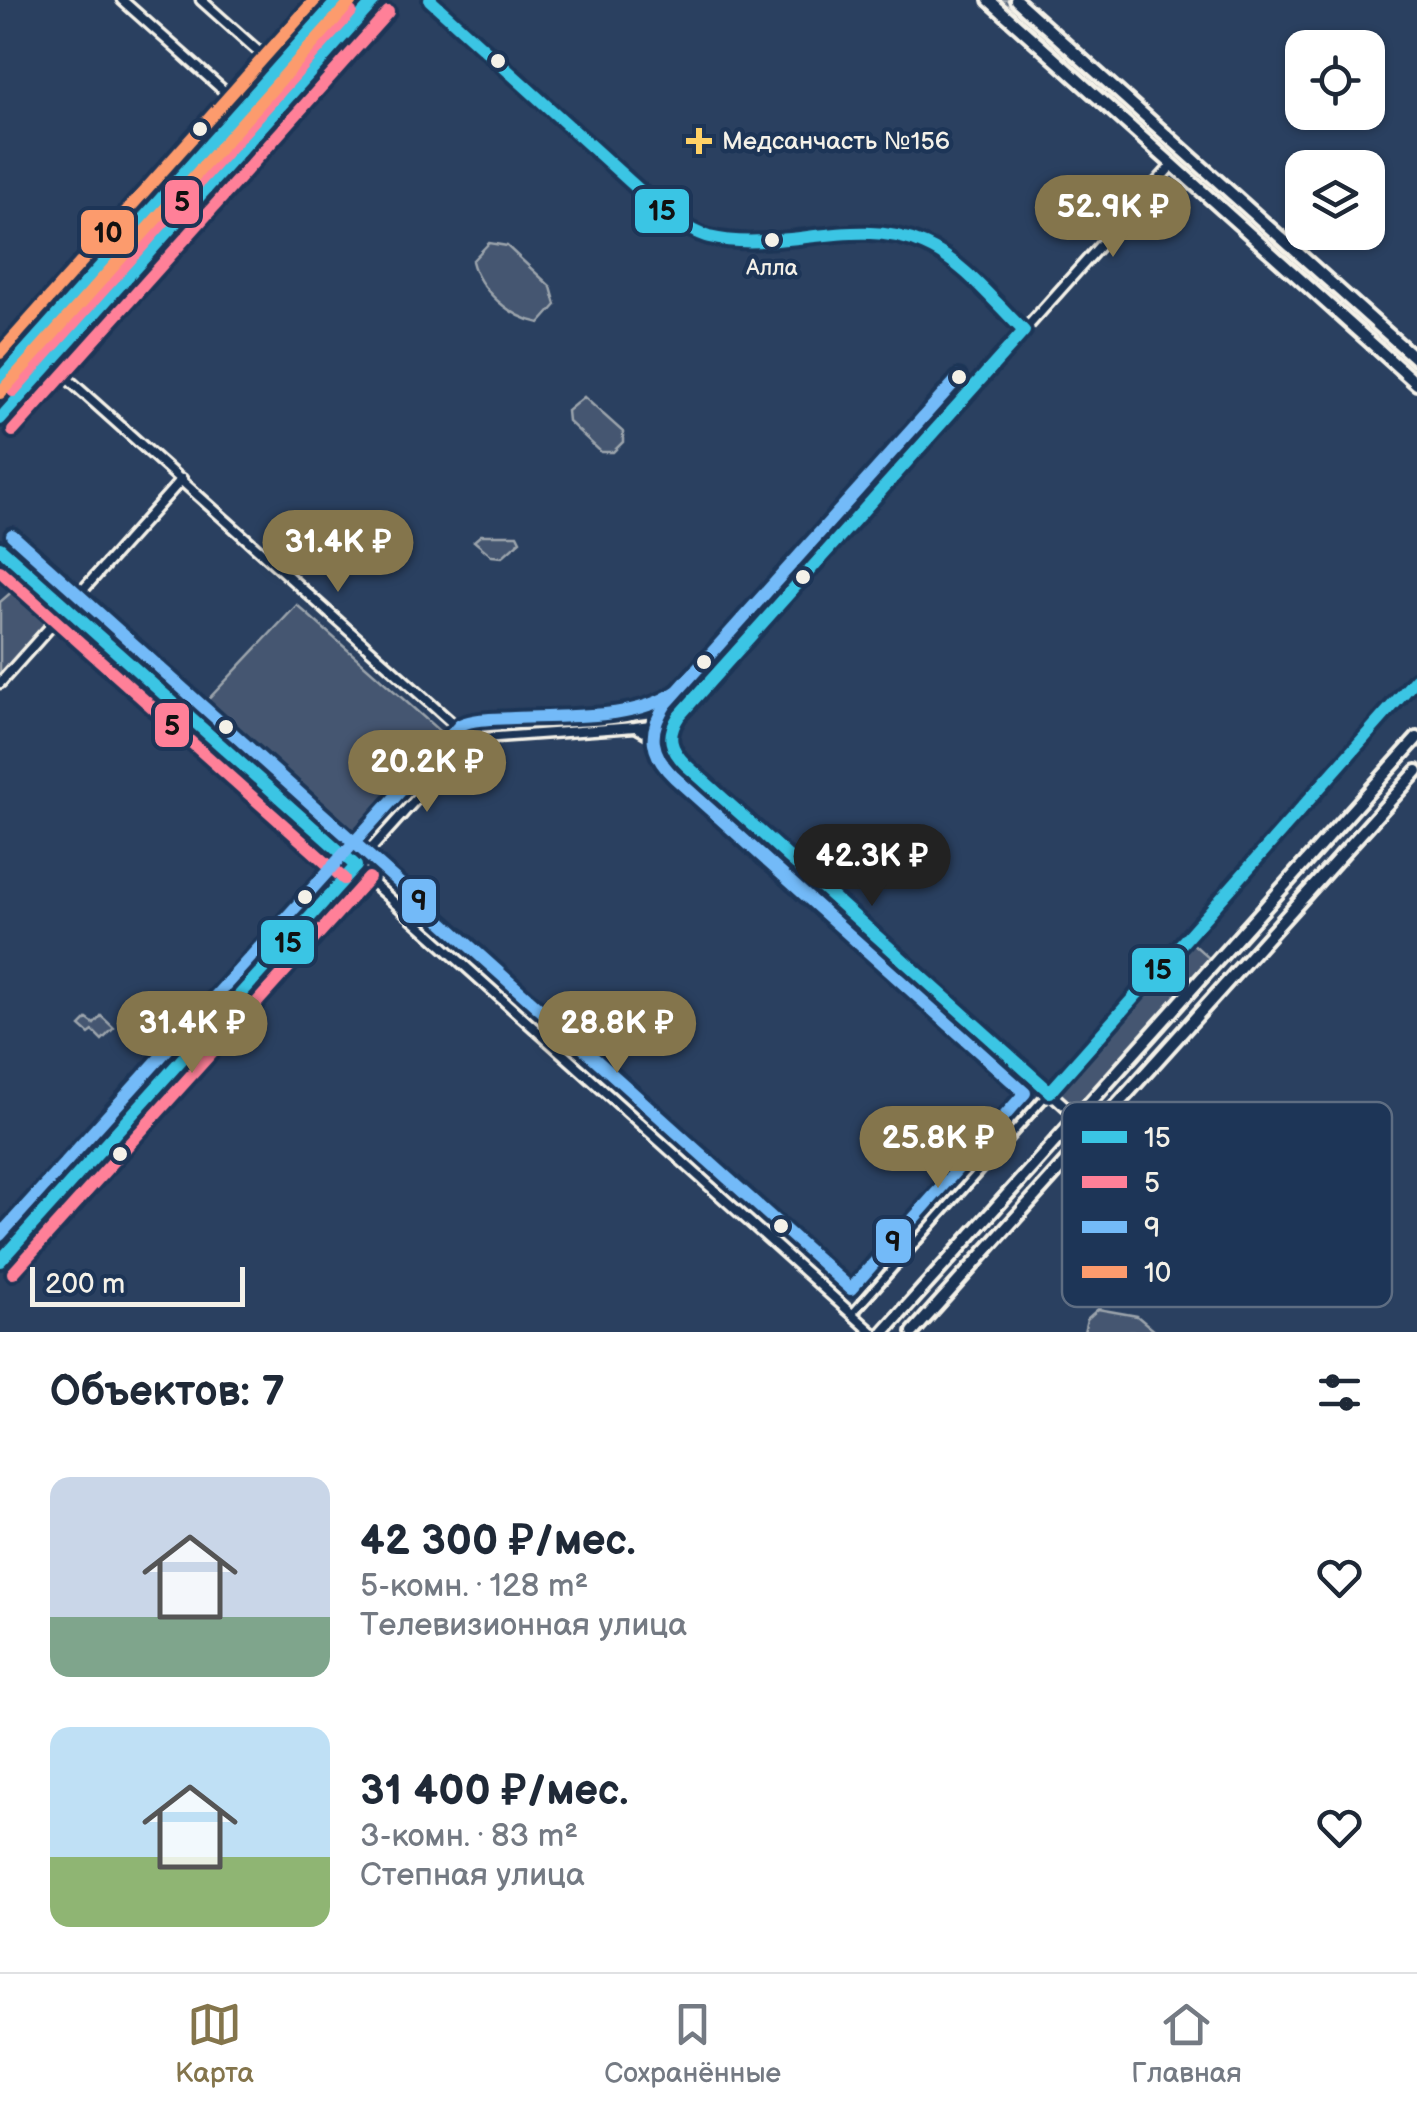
<!DOCTYPE html>
<html lang="ru">
<head>
<meta charset="utf-8">
<style>
  body { margin:0; font-family:"Balsamiq Sans",sans-serif; background:#f2f2f3; color:#1f2937; height:100vh; display:flex; flex-direction:column; font-size:38px; white-space:nowrap }
  * { box-sizing:border-box; margin:0 }
  p { font-size:32px; color:#747a83 }
  .icon { flex:none; width:55px; height:55px; fill:none; stroke:currentColor; stroke-width:2; stroke-linecap:round; stroke-linejoin:round }
  .map { position:relative; height:1332px; overflow:hidden }
  .drawer { display:flex; flex-direction:column; background:#fff; flex:1 }
  .drawer>* { flex:none }
  .tools { position:absolute; left:1285px; top:30px; display:grid; gap:20px }
  .tools a { display:grid; place-items:center; width:100px; height:100px; border-radius:20px; background:#fff; box-shadow:0 2px 8px #0004; font-size:50px }
  .scale { position:absolute; left:30px; bottom:25px; width:215px; box-sizing:border-box; padding-left:10px; border:5px solid #f4f1e8; border-top:0; font-size:28px; line-height:35px; white-space:nowrap; color:#f4f1e8; -webkit-text-stroke:8px #1d3557; paint-order:stroke }
  .price { position:absolute; translate:-50% -85px; padding:0 22px; border-radius:35px; background:#84754c; color:#fff; font-size:32px; line-height:65px; filter:drop-shadow(0 2px 5px #0008) }
  .price::after { content:''; position:absolute; left:50%; top:60px; width:30px; height:22px; margin-left:-15px; background:inherit; clip-path:polygon(0 0,100% 0,50% 100%) }
  .price.selected { background:#222; color:#fff }
  ul { padding:0; list-style:none }
  li { display:flex; align-items:center; gap:30px; height:250px; padding:0 50px }
  li span { display:grid; place-items:center; flex:none; width:280px; height:200px; border-radius:20px; color:#555 }
  li>.icon { margin-inline-start:auto }
  span .icon { width:120px; height:120px; fill:#fffc; stroke-width:1 }
  li b { font-size:42px }
  h2 { display:flex; justify-content:space-between; align-items:center; height:120px; padding:0 50px; font-size:42px }
  .tabs { display:flex; justify-content:space-around; align-items:center; height:140px; border-top:2px solid #e0e1e3; background:#fff; font-size:28px; color:#747a83 }
  .tabs a { display:grid; justify-items:center; gap:5px }
  .tabs .selected { color:#84754c }
  .map>svg:first-child { display:block }
</style>
</head>
<body>
<div class="map">
<svg width="1417" height="1332" viewBox="0 0 1417 1332">
  <rect width="100%" height="100%" fill="#2a4060"/>
  <filter id="ink" filterUnits="userSpaceOnUse"><feTurbulence type="fractalNoise" baseFrequency=".01" numOctaves="2"/><feDisplacementMap in="SourceGraphic" scale="20" xChannelSelector="R" yChannelSelector="G"/><feConvolveMatrix kernelMatrix="1 2 1 2 8 2 1 2 1" color-interpolation-filters="sRGB"/></filter>
  <g filter="url(#ink)">
    <g fill="#445771" stroke="#9ca4ac" stroke-width="2.5">
      <polygon points="996,0 1011,0 1103,83 1103,90 1096,90"/>
      <polygon points="1117,96 1215,185 1215,189 1206,189 1111,103 1110,97"/>
      <polygon points="1225,195 1417,365 1417,378 1221,202"/>
      <path d="M 489,243 L 507,246 L 551,287 L 556,305 L 540,323 C 511,318 479,290 472,261 Z"/>
      <polygon points="584,397 623,432 623,442 613,452 601,452 568,421 567,411"/>
      <polygon points="481,535 517,535 520,541 502,557 492,556 474,541"/>
      <polygon points="15,589 51,622 0,679 0,602"/>
      <polygon points="297,605 445,736 354,834 204,704"/>
      <polygon points="1191,942 1209,958 1076,1108 1057,1092"/>
      <polygon points="101,1016 114,1028 102,1040 93,1031 89,1034 80,1026 87,1019 94,1024"/>
      <polygon points="1098,1309 1137,1316 1156,1332 1084,1332 1087,1319"/>
    </g>
    <g fill="none" stroke-linecap="round" stroke-linejoin="round">
      <defs>
        <g id="minor">
          <path d="M 430,0 L 668,216 C 682,224 694,233 709,237 C 776,255 862,214 925,245 C 962,263 994,303 1024,331"/>
          <polyline points="852,1314 1417,678"/>
        </g>
        <g id="tertiary">
          <polyline points="122,0 242,107"/>
          <polyline points="201,0 277,68"/>
          <polyline points="50,363 470,739"/>
          <polyline points="0,548 872,1332"/>
          <polyline points="0,683 182,479"/>
          <polyline points="639,729 662,742 1076,1116"/>
          <polyline points="669,748 669,734 676,719"/>
          <polyline points="0,1261 470,739 635,727 658,724 679,716 1173,164"/>
        </g>
        <g id="secondary">
          <polyline points="324,15 340,19 345,33"/>
          <polyline points="205,150 202,157 206,166 215,171 221,169"/>
          <polyline points="183,173 199,176 204,192"/>
          <polyline points="0,379 338,0 346,12 361,17"/>
          <polyline points="0,419 375,0"/>
        </g>
        <g id="primary">
          <polyline points="989,0 1417,384"/>
          <polyline points="1016,0 1417,360"/>
          <polyline points="884,1332 1417,738"/>
          <polyline points="913,1332 1417,771"/>
        </g>
      </defs>
      <use href="#minor" stroke="#f4f1e8" stroke-width="14"/>
      <use href="#tertiary" stroke="#f4f1e8" stroke-width="15"/>
      <use href="#secondary" stroke="#f4f1e8" stroke-width="16"/>
      <use href="#primary" stroke="#f4f1e8" stroke-width="18"/>
      <use href="#minor" stroke="#1d3557" stroke-width="6"/>
      <use href="#tertiary" stroke="#1d3557" stroke-width="8"/>
      <use href="#secondary" stroke="#1d3557" stroke-width="9"/>
      <use href="#primary" stroke="#1d3557" stroke-width="10"/>
      <defs>
        <g id="bus-1">
          <path d="M 430,0 L 668,216 C 681,224 694,233 709,237 C 780,254 856,214 925,245 C 964,262 994,302 1024,331 L 679,716 C 666,736 670,749 686,765 L 1050,1092 L 1416,679"/>
          <polyline points="0,379 338,0"/>
          <polyline points="0,419 375,0"/>
          <polyline points="0,548 356,866 0,1261"/>
        </g>
        <g id="bus-2">
          <polyline points="13,391 351,12"/>
          <polyline points="13,431 388,12"/>
          <polyline points="0,571 344,879"/>
          <polyline points="13,1273 369,878"/>
        </g>
        <g id="bus-3">
          <path d="M 12,535 L 851,1289 L 1025,1093 L 674,777 C 650,754 647,732 666,704 L 959,377"/>
          <path d="M 0,1235 L 460,725 C 476,718 496,719 514,718 C 565,715 632,721 676,692"/>
        </g>
        <g id="bus-4">
          <polyline points="0,353 315,0"/>
          <polyline points="0,393 352,0"/>
        </g>
      </defs>
      <use href="#bus-1" stroke="#1d3557" stroke-width="20"/>
      <use href="#bus-2" stroke="#1d3557" stroke-width="20"/>
      <use href="#bus-3" stroke="#1d3557" stroke-width="20"/>
      <use href="#bus-4" stroke="#1d3557" stroke-width="20"/>
      <use href="#bus-1" stroke="#3ac5e4" stroke-width="12"/>
      <use href="#bus-2" stroke="#ff8098" stroke-width="12"/>
      <use href="#bus-3" stroke="#73baf8" stroke-width="12"/>
      <use href="#bus-4" stroke="#fc9b6d" stroke-width="12"/>
    </g>
  </g>
  <g fill="#f4f1e8" stroke="#1d3557" stroke-width="4">
    <circle cx="498" cy="61" r="9"/>
    <circle cx="200" cy="129" r="9"/>
    <circle cx="772" cy="240" r="9"/>
    <circle cx="959" cy="377" r="9"/>
    <circle cx="803" cy="577" r="9"/>
    <circle cx="704" cy="662" r="9"/>
    <circle cx="226" cy="727" r="9"/>
    <circle cx="305" cy="897" r="9"/>
    <circle cx="120" cy="1154" r="9"/>
    <circle cx="781" cy="1226" r="9"/>
  </g>
  <path fill="#ffd166" stroke="#1d3557" stroke-width="4" d="M694 126h10v10h10v10h-10v10h-10v-10h-10v-10h10z"/>
  <g text-anchor="middle" dominant-baseline="central" stroke-width="9" stroke-linejoin="round" paint-order="stroke">
    <g font-size="22" fill="#f4f1e8" stroke="#1d3557">
      <text x="772" y="268">Алла</text>
    </g>
    <g font-size="25" fill="#f4f1e8" stroke="#1d3557" text-anchor="start">
      <text x="722" y="141">Медсанчасть №156</text>
    </g>
  </g>
  <rect x="1062" y="1102" width="330" height="205" rx="15" fill="#1d3557" stroke="#5e6d82" stroke-width="2.5"/>
  <rect x="1082" y="1131" width="45" height="12" fill="#3ac5e4"/>
  <rect x="1082" y="1176" width="45" height="12" fill="#ff8098"/>
  <rect x="1082" y="1221" width="45" height="12" fill="#73baf8"/>
  <rect x="1082" y="1266" width="45" height="12" fill="#fc9b6d"/>
  <g font-size="28" fill="#f4f1e8">
    <text x="1144" y="1147">15</text>
    <text x="1144" y="1192">5</text>
    <text x="1144" y="1237">9</text>
    <text x="1144" y="1282">10</text>
  </g>
  <g stroke="#1d3557" stroke-width="4">
    <rect x="163" y="178" width="38" height="48" rx="10" fill="#ff8098"/>
    <rect x="633" y="187" width="58" height="48" rx="10" fill="#3ac5e4"/>
    <rect x="79" y="208" width="57" height="48" rx="10" fill="#fc9b6d"/>
    <rect x="153" y="701" width="38" height="48" rx="10" fill="#ff8098"/>
    <rect x="400" y="877" width="38" height="48" rx="10" fill="#73baf8"/>
    <rect x="259" y="918" width="57" height="48" rx="10" fill="#3ac5e4"/>
    <rect x="1130" y="946" width="57" height="48" rx="10" fill="#3ac5e4"/>
    <rect x="874" y="1217" width="39" height="48" rx="10" fill="#73baf8"/>
  </g>
  <g font-size="28" text-anchor="middle" font-weight="bold" fill="#111">
    <text x="182" y="211">5</text>
    <text x="662" y="220">15</text>
    <text x="108" y="242">10</text>
    <text x="172" y="735">5</text>
    <text x="419" y="910">9</text>
    <text x="288" y="952">15</text>
    <text x="1158" y="979">15</text>
    <text x="893" y="1251">9</text>
  </g>
</svg>
<div class="tools">
<a><svg class="icon" aria-label="locate" viewBox="0 0 24 24"><circle cx="12" cy="12" r="6"/><path d="M12 2v4M12 18v4M2 12h4M18 12h4"/></svg></a>
<a><svg class="icon" aria-label="layers" viewBox="0 0 24 24"><path d="M12 4l9 5-9 5-9-5zM3 14l9 5 9-5"/></svg></a>
</div>
<div class="scale">200 m</div>
<b class="price" style="left:1113px;top:260px">52.9K ₽</b>
<b class="price" style="left:338px;top:595px">31.4K ₽</b>
<b class="price" style="left:427px;top:815px">20.2K ₽</b>
<b class="price selected" style="left:872px;top:909px">42.3K ₽</b>
<b class="price" style="left:192px;top:1076px">31.4K ₽</b>
<b class="price" style="left:617px;top:1076px">28.8K ₽</b>
<b class="price" style="left:938px;top:1191px">25.8K ₽</b>
</div>
<section class="drawer">
<h2>Объектов: 7<svg class="icon" aria-label="filters" viewBox="0 0 24 24"><path d="M4 7h16M4 17h16"/><circle cx="9" cy="7" r="2"/><circle cx="15" cy="17" r="2"/></svg></h2>
<ul>
<li><span style="background:linear-gradient(#c9d6e8 70%,#7fa58c 0)"><svg class="icon" aria-label="home" viewBox="0 0 24 24"><path d="M3 11l9-7 9 7M6 9v11h12V9"/></svg></span><div><b>42 300 ₽/мес.</b><p>5-комн. · 128 m²</p><p>Телевизионная улица</p></div><svg class="icon" aria-label="heart" viewBox="0 0 24 24"><path d="M12 20l-8-8c-3-5 5-10 8-4 3-6 11-1 8 4z"/></svg></li>
<li><span style="background:linear-gradient(#bfe0f5 65%,#8fb573 0)"><svg class="icon" aria-label="home" viewBox="0 0 24 24"><path d="M3 11l9-7 9 7M6 9v11h12V9"/></svg></span><div><b>31 400 ₽/мес.</b><p>3-комн. · 83 m²</p><p>Степная улица</p></div><svg class="icon" aria-label="heart" viewBox="0 0 24 24"><path d="M12 20l-8-8c-3-5 5-10 8-4 3-6 11-1 8 4z"/></svg></li>
</ul>
</section>
<nav class="tabs">
<a class="selected"><svg class="icon" aria-label="map" viewBox="0 0 24 24"><path d="M3 6l6-2 6 2 6-2v14l-6 2-6-2-6 2zM9 4v14M15 6v14"/></svg>Карта</a>
<a><svg class="icon" aria-label="saved" viewBox="0 0 24 24"><path d="M7 4h10v16l-5-4-5 4z"/></svg>Сохранённые</a>
<a><svg class="icon" aria-label="home" viewBox="0 0 24 24"><path d="M3 11l9-7 9 7M6 9v11h12V9"/></svg>Главная</a>
</nav>
</body>
</html>
